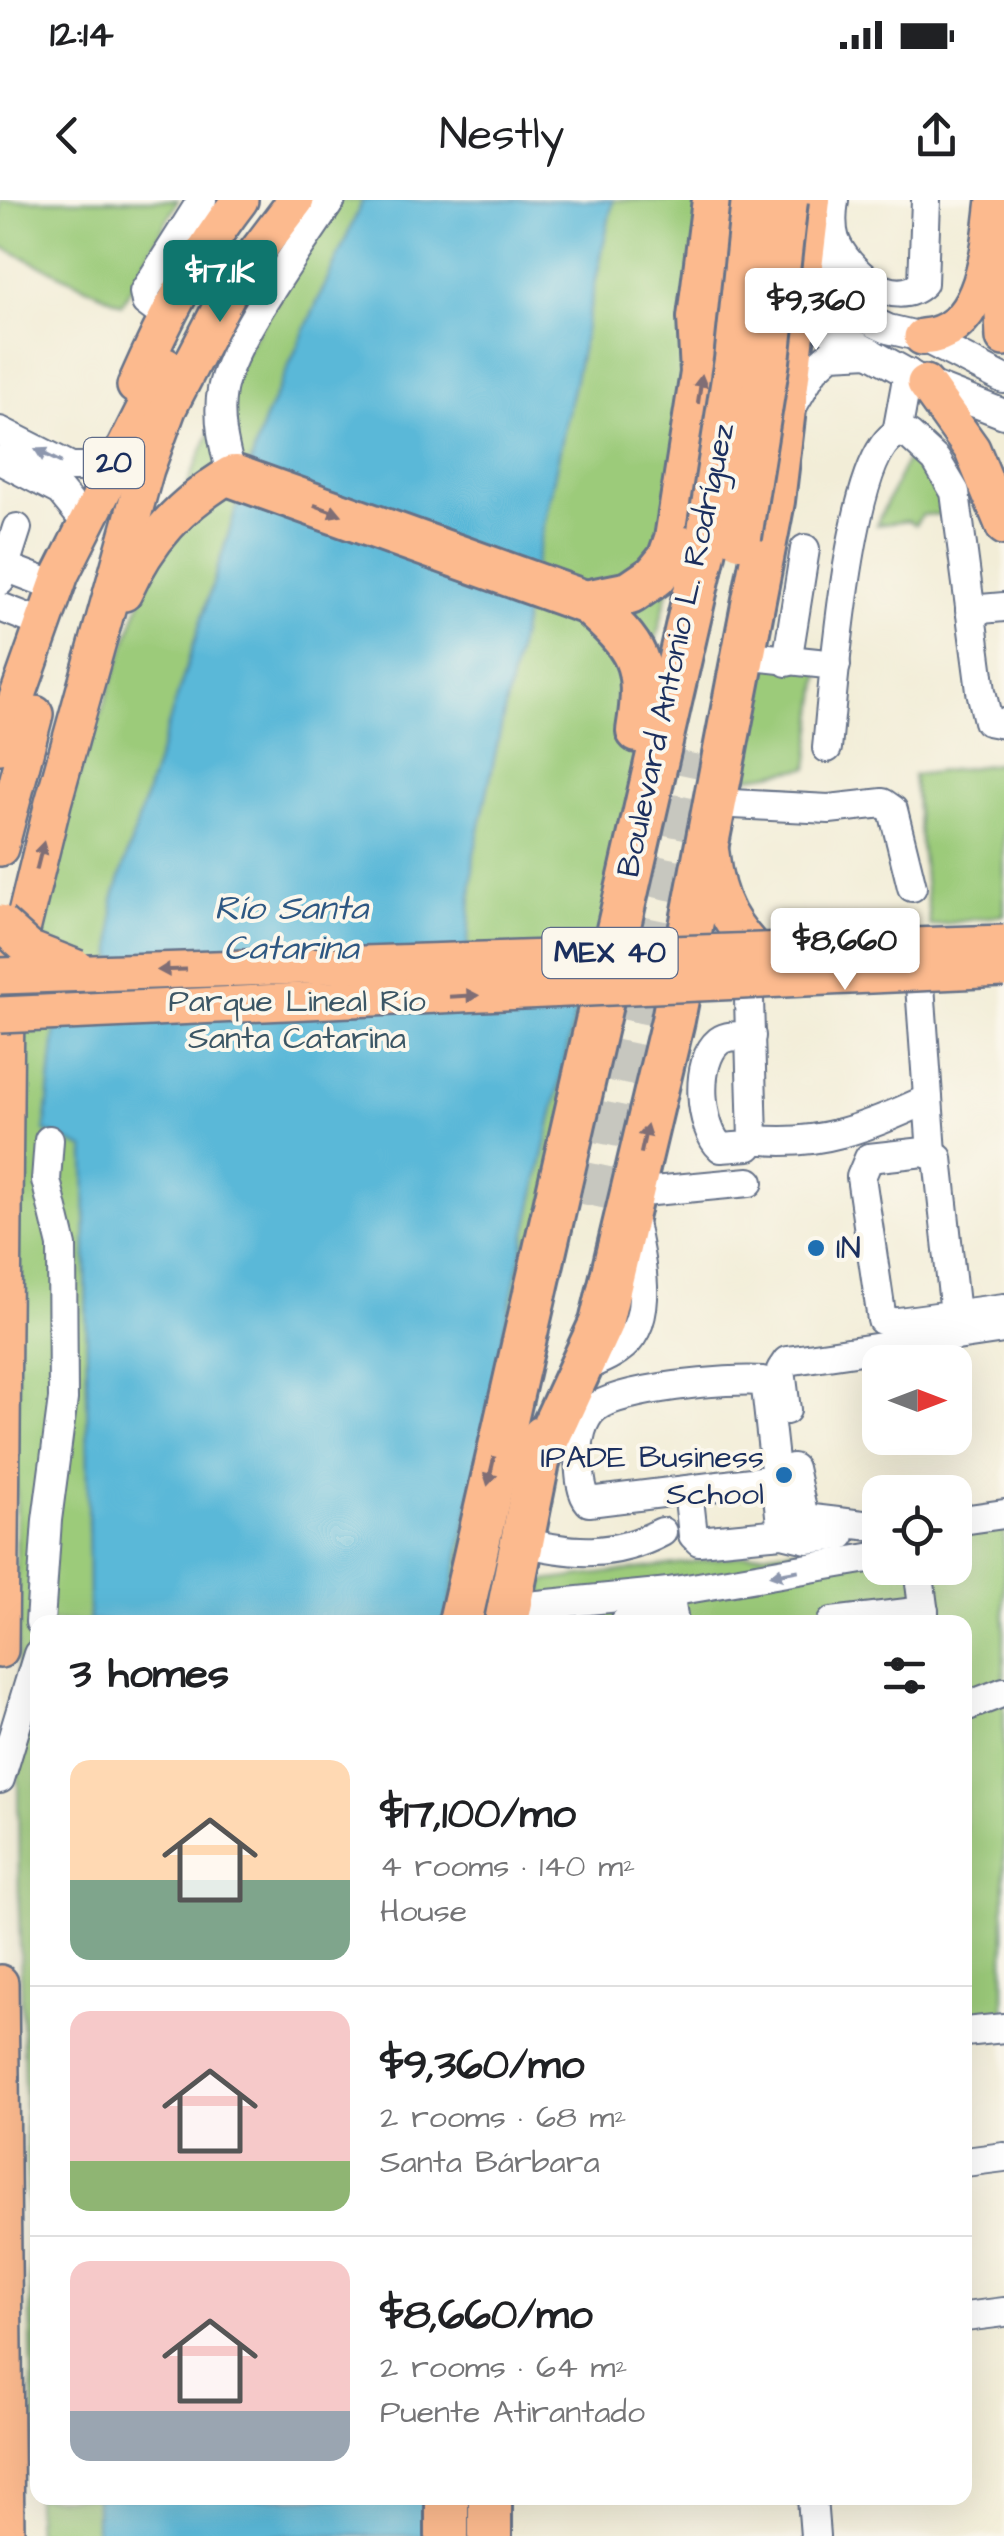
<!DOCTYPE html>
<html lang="en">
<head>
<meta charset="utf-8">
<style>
  body { margin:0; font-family:"Architects Daughter",sans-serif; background:#f6f6f6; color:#202124; height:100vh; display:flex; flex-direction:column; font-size:38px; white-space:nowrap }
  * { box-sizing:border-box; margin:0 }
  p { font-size:32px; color:#757577 }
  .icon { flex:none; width:55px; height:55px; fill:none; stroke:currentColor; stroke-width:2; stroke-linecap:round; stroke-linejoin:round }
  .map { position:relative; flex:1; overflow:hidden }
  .sheet { position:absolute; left:30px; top:1415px; width:942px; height:890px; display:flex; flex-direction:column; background:#fff; border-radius:20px; box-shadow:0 10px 40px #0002 }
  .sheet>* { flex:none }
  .needle { width:65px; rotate:90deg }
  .controls { position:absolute; left:862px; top:1145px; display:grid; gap:20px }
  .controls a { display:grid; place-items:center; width:110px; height:110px; border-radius:20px; background:#fff; box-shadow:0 10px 40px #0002; font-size:50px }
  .price { position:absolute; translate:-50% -85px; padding:0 22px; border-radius:10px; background:#fff; color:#222; font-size:32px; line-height:65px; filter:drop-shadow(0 2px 5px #0008) }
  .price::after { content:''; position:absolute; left:50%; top:60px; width:30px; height:22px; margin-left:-15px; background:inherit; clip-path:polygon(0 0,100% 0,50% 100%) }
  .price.on { background:#0f766e; color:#fff }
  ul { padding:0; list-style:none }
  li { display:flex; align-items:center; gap:30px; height:250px; padding:0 40px }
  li+li { border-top:2px solid #e0e0e0 }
  li span { display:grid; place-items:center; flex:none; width:280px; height:200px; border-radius:20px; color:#555 }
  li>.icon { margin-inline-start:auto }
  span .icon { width:120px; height:120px; fill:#fffc; stroke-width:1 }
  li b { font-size:42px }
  h2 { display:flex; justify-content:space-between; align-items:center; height:120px; padding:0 40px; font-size:42px }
  .status { display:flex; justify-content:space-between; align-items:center; height:70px; padding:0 50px; background:#fff; direction:ltr }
  .status svg { height:28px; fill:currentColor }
  header { display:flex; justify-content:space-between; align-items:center; height:130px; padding:0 40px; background:#fff; font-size:45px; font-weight:600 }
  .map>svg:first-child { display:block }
</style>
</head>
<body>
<div class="status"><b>12:14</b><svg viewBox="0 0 49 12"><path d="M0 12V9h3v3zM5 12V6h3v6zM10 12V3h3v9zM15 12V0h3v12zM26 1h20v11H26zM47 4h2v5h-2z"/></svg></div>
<header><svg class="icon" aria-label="back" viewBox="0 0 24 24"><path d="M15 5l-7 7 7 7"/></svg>Nestly<svg class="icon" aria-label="share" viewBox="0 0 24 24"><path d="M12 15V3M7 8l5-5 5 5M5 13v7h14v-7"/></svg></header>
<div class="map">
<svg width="1004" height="2336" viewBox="0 0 1004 2336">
  <rect width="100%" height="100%" fill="#fbf7ec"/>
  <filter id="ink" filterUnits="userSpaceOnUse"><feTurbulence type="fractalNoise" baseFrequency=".01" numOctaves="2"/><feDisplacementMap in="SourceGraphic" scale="20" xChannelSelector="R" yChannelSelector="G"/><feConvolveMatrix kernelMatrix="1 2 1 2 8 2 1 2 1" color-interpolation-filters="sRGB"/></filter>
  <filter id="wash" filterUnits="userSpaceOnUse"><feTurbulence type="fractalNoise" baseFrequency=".0048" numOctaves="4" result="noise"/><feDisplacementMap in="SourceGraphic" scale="40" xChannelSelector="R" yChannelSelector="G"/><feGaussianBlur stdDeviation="2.25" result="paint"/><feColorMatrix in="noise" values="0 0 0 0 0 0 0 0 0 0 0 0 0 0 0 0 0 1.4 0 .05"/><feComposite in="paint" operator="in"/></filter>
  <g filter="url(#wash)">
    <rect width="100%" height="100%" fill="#f2edd7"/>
    <g fill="#9ccb7a" stroke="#5c7d6c" stroke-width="2.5">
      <polygon points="0,0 178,0 122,104 0,46"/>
      <polygon points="337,0 723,0 676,358 650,464 624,633 456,1422 38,1422 38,2298 444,2298 444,2336 37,2336 19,1707 13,801 58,635 157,354 245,152"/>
      <polygon points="914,245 951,314 922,315 915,325 908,321 876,325"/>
      <polygon points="766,461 821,465 808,568 731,580"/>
      <polygon points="1004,563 1004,715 930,726 913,575"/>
      <polygon points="1004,1321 1004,1821 965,1825 965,1422 540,1422 543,1381 880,1338 880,1368 955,1368 955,1328"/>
    </g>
    <g fill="#5ab8d8" stroke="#3a749b" stroke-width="2.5">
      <polygon points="363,0 613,0 474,654 465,781 583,778 497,1164 446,1422 89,1422 85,949 45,931 59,795 113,793 113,700 264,221"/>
      <polygon points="96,2298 429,2298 430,2336 96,2336"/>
    </g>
  </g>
  <g filter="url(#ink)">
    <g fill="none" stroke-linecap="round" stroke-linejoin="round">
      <polyline stroke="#c7c7bf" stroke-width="42" stroke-dasharray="42 21" stroke-linecap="butt" points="601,1008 695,554"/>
      <defs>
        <g id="minor">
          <path d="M 834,0 C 832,13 831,27 835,40 C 846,69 893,112 923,83 L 926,0"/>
          <path d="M 810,31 C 821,66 835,87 863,109"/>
          <polyline points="788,82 888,129 922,137 1004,179"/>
          <polyline points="782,104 925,183 1004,214"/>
          <polyline points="166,117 146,102 144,92 202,0"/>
          <polyline points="792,207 814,169 831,154 870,152"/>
          <polyline points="0,231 71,267 100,267"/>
          <polyline points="897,233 908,173"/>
          <polyline points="0,260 60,291 77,312"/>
          <path d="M 231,274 C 224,246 217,219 222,190 C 231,140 302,45 331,0"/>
          <polyline points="0,365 55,386"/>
          <polyline points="0,381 17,328"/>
          <polyline points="0,407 41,423"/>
          <polyline points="970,410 1004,407"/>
          <polyline points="742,455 836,465"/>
          <polyline points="787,462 805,349"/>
          <path d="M 827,548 C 833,492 848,257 897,233 L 909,235 L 936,260 L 955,292 L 981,491 L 988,521 L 1004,524"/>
          <polyline points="715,603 829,609 883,603 893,610 912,687"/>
          <polyline points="918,757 932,953"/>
          <polyline points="748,764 753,939"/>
          <path d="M 751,836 C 741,836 727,835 719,841 C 694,861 699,928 721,948 L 749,946 L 753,939 C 817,948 871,926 928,899"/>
          <polyline points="632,993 749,982"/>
          <polyline points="955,1114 938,958 924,952 869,958 861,977 882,1120 891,1123 1004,1108"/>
          <path d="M 582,1168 C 594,1162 607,1158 618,1150 C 660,1122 638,1054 632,1016"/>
          <polyline points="786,1210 781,1170 787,1161 1004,1129"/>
          <polyline points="793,1268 804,1318 880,1327"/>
          <path d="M 776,1279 L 589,1302 C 580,1292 580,1272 579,1258 C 577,1241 582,1219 595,1208 C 619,1188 730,1178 762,1181 L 766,1188 L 782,1333"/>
          <polyline points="688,1290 693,1335 699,1341 782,1333 807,1339 841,1335"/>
          <polyline points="955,1321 1004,1314"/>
          <path d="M 519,1341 C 571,1354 613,1358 662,1332"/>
          <polyline points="918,1368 925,1422"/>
          <polyline points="508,1408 669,1392"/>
          <polyline points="40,1422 47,1320 63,1199 62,1046 46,980 49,940"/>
          <polyline points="625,1422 672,1415"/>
          <polyline points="674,1422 669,1392 880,1356"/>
          <polyline points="832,1422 924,1411"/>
          <polyline points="965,1507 1004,1492"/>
          <polyline points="0,1579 38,1454"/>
          <polyline points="965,1832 1004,1828"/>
          <polyline points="965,1962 1004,1957"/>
          <polyline points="965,2117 1004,2112"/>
          <polyline points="812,2298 815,2336"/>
        </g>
        <g id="major">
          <polyline points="1000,46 1004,138"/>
          <path d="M 922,137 C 985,133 989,48 995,0"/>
          <polyline points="925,183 972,249 1004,327"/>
          <path d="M 135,186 C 164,120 196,57 240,0"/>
          <path d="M 124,393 C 148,339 181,304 231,274 L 236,277"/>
          <polyline points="0,546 61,374 166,166"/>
          <polyline points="0,648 35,514"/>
          <path d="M 711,653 C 716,703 732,729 768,763"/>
          <polyline points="0,1450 6,796 53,603 146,269 168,209 234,82 296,0"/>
          <polyline points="0,1783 6,2336"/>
        </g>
        <g id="highway">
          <polyline points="236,277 585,402 630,393 655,376 669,359 676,339 702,173 699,118 714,0"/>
          <path d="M 588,403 C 638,448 649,462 638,531"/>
          <polyline points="537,1262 601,1123 673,820 773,301 809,0"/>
          <polyline points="460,1422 709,331"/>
          <polyline points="506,1422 543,1237"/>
          <polyline points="447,2298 447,2336"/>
          <polyline points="490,2336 490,2298"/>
        </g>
      </defs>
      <use href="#minor" stroke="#667288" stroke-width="32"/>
      <use href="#major" stroke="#667288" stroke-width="40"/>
      <use href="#highway" stroke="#667288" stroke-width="48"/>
      <use href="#minor" stroke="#fff" stroke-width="28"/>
      <use href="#major" stroke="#fcba8e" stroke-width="35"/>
      <use href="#highway" stroke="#fcba8e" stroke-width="42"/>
      <defs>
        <g id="major-bridge">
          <polyline points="0,723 29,749 77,768"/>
          <polyline points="0,776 1004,743"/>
          <polyline points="0,815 1004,769"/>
        </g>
        <g id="highway-bridge">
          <polyline points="709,331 736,160 753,0"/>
          <polyline points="740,337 768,161 786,0"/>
        </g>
      </defs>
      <use href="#major-bridge" stroke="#667288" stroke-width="40" stroke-linecap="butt"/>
      <use href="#highway-bridge" stroke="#667288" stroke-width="48" stroke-linecap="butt"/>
      <use href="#major-bridge" stroke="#fcba8e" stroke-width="35"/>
      <use href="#highway-bridge" stroke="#fcba8e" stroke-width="42"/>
    </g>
    <defs><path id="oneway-solid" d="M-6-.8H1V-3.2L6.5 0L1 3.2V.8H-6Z" transform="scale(2.5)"/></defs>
    <g fill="#806e74">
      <use href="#oneway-solid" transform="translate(700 189) rotate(-82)"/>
      <use href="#oneway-solid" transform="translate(328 310) rotate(20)"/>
      <use href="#oneway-solid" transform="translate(40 656) rotate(-76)"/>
      <use href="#oneway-solid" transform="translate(172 770) rotate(178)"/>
      <use href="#oneway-solid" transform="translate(464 796) rotate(-3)"/>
      <use href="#oneway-solid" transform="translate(644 939) rotate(-78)"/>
      <use href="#oneway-solid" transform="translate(491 1271) rotate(103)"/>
    </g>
    <g fill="#8d97ae">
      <use href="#oneway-solid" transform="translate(48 256) rotate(-153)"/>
      <use href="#oneway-solid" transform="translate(784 1373) rotate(170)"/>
    </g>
  </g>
  <g fill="#1f6fb2" stroke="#fbf7ec" stroke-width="4">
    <circle cx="816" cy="1048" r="10"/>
    <circle cx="784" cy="1275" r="10"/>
  </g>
  <g text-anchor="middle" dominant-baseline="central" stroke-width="8" stroke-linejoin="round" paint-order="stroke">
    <g fill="#fbf7ec" stroke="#5e6b89" stroke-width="2.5">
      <rect x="84" y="238" width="60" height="50" rx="8"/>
      <rect x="542.5" y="728" width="135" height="50" rx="8"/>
    </g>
    <g font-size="30" font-weight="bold" fill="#1b2f5e">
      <text x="114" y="263">20</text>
      <text x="610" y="753">MEX 40</text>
    </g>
    <g font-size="32" fill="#1b2f5e" stroke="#fbf7ec">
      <text transform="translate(676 450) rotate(-78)">Boulevard Antonio L. Rodríguez</text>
    </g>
    <g font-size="32" fill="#3b5665" stroke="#fbf7ec">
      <text x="297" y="801">Parque Lineal Río<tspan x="297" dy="37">Santa Catarina</tspan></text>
    </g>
    <g font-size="32" fill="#1b2f5e" stroke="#fbf7ec" text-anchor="start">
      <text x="836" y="1048">IN</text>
      <text x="764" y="1257" text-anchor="end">IPADE Business<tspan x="764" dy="37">School</tspan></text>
    </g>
    <g font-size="35" font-style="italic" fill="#2e5883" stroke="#fbf7ec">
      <text x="291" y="708">Río Santa<tspan x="291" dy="40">Catarina</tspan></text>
    </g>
  </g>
</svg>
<div class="controls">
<a><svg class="needle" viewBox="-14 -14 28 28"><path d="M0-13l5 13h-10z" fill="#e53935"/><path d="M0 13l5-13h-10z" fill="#757577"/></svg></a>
<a><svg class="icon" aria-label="locate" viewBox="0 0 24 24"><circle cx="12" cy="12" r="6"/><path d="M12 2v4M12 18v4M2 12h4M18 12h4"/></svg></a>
</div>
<b class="price on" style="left:220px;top:125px">$17.1K</b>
<b class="price" style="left:816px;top:153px">$9,360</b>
<b class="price" style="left:845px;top:793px">$8,660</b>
<section class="sheet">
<h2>3 homes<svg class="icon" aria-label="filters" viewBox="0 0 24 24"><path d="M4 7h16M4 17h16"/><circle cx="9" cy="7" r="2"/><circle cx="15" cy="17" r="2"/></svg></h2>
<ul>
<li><span style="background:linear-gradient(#ffd9b3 60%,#7fa58c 0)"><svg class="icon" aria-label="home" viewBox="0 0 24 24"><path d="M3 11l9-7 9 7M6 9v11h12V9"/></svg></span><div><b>$17,100/mo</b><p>4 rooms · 140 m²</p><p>House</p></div></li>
<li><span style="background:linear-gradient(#f6c9c9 75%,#8fb573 0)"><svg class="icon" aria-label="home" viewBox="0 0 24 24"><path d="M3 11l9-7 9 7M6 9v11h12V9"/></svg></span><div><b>$9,360/mo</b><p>2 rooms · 68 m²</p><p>Santa Bárbara</p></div></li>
<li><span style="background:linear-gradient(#f6c9c9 75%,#9aa5b1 0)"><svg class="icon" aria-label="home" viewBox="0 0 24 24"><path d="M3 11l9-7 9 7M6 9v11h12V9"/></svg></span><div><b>$8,660/mo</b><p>2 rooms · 64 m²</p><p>Puente Atirantado</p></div></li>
</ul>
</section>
</div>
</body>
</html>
